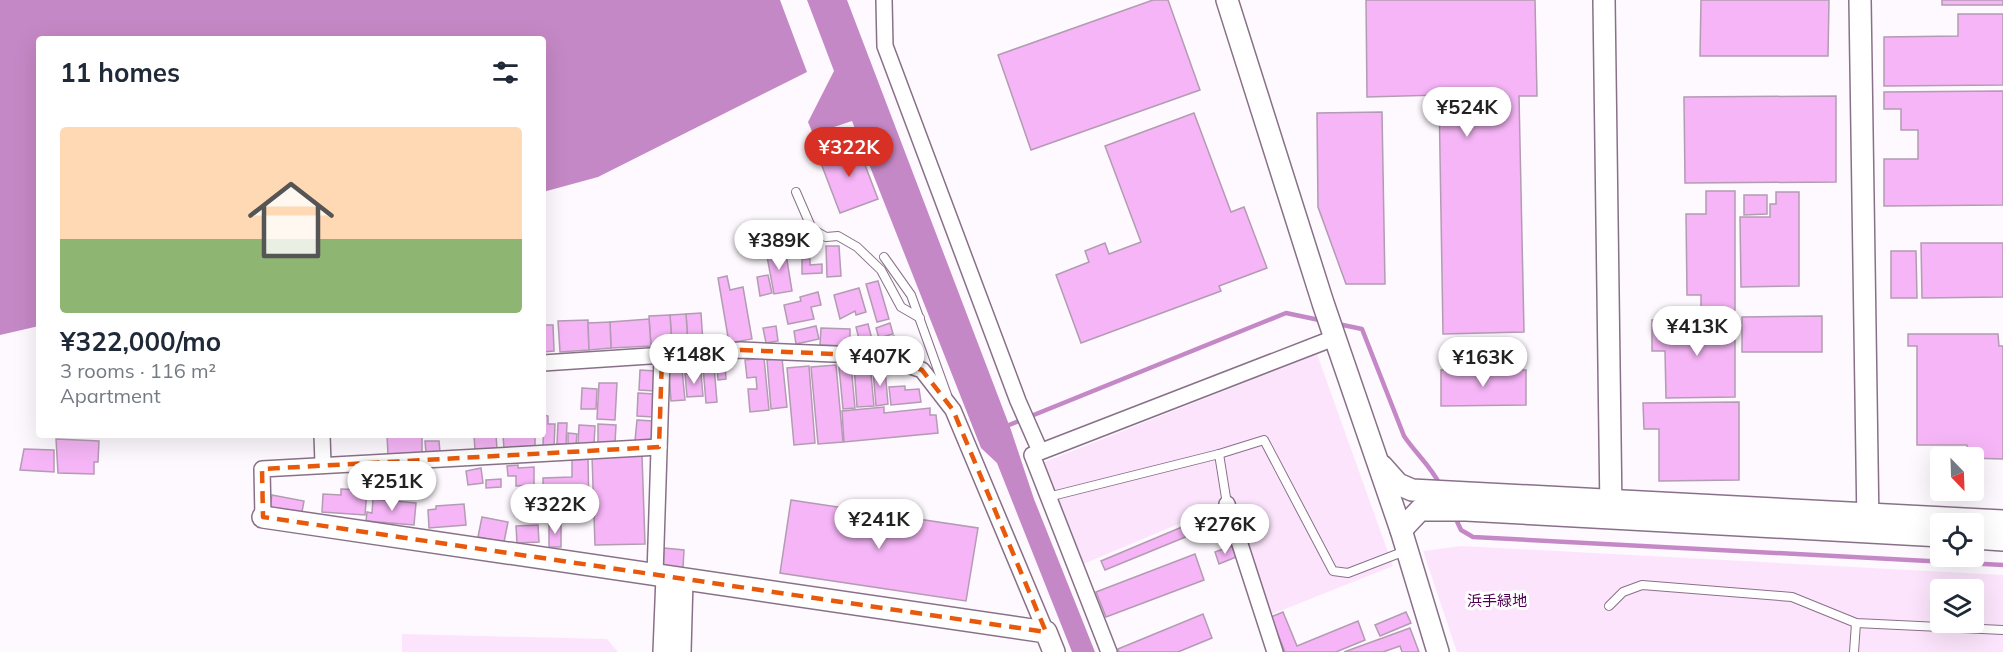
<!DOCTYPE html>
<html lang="en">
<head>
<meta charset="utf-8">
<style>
  body { margin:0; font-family:Mulish,"Noto Sans JP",sans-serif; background:#f6f6f7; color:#1f2937; height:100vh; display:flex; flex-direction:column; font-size:22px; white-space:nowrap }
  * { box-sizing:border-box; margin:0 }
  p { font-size:20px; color:#747a83 }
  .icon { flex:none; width:33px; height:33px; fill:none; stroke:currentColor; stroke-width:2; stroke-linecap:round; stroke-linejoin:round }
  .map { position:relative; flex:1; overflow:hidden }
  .side { position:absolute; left:36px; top:36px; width:510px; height:402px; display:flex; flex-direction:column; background:#fff; border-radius:6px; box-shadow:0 6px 24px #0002 }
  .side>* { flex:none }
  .needle { width:39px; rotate:157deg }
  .tools { position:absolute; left:1930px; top:447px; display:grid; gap:12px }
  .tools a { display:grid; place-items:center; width:54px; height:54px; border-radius:6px; background:#fff; box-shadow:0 6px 24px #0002; font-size:30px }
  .price { position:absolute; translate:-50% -51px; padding:0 14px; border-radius:21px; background:#fff; color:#222; font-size:20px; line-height:39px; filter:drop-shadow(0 2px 3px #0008) }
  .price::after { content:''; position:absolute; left:50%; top:36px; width:18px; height:14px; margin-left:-9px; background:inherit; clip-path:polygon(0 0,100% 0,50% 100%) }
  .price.active { background:#d93025; color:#fff }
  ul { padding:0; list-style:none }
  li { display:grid; align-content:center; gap:12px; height:318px; padding:0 24px }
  li span { display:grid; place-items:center; height:186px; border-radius:6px; color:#555 }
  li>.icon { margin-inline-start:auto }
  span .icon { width:108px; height:108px; fill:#fffc; stroke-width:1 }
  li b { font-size:26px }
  h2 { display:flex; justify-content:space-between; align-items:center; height:72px; padding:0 24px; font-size:26px }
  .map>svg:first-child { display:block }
</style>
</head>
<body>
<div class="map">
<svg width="2003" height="652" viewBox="0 0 2003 652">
  <rect width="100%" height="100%" fill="#fef9fe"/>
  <g fill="#fce5fc" fill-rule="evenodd">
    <polygon points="1317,354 1393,566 1270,615 1233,501 1081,565 1042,463"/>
    <path d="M 1461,546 L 2003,575 L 2003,652 L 1457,652 L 1423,551 ZM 1941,590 L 1974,590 L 1974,622 L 1941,622 Z"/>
    <polygon points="402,634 607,639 618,652 402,652"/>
  </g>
  <g fill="#c588c6">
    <polygon points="0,0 780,0 807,72 598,177 543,192 543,39 39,39 39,326 0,335"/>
    <polygon points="807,0 847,0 1011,430 1034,499 1095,652 1072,652 997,463 981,448 852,121 813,134 808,122 834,71"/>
  </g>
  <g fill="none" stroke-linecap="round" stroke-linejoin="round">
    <g stroke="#c588c6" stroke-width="4.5">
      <path d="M 1338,324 L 1362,329 L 1404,436 C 1416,454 1431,466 1440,485"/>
      <polyline points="1004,427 1286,313 1324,321"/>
      <polyline points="1455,517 1461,530 1473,537 2003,565"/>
    </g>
  </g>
  <g fill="#f5b5f6" stroke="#b39bb3" stroke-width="1.5">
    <polygon points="1153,0 1168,0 1200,90 1031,150 998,55"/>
    <polygon points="1366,0 1535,0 1537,96 1519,96 1524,332 1443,334 1439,95 1367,97"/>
    <polygon points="1701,0 1829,0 1828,56 1700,56"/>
    <rect x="1942" y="0" width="61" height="5"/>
    <polygon points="1958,14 2003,14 2003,85 1884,86 1884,37 1958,36"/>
    <polygon points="2003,91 2003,205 1884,206 1884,159 1918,159 1918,130 1901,130 1901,109 1884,109 1884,92"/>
    <polygon points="1836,96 1836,182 1685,183 1684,97"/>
    <polygon points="1382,112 1385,284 1346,284 1318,207 1317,113"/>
    <polygon points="1194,113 1231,212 1244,207 1267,268 1219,286 1221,291 1081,343 1056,275 1089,262 1085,251 1105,243 1109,254 1141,242 1105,146"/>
    <polygon points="857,144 878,199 840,213 819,158"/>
    <polygon points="1706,191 1735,191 1735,310 1701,310 1701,295 1687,295 1686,214 1706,214"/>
    <polygon points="1776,192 1799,192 1799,286 1741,287 1740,217 1770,217 1770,204 1776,204"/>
    <polygon points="1744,195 1767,195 1767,214 1744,215"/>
    <polygon points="1921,243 2003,243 2003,297 1922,298"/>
    <polygon points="826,246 839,246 841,276 827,277"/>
    <polygon points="785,248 792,291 774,294 766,251"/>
    <polygon points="1891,251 1916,251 1917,298 1891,298"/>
    <polygon points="802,259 810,259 810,265 822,264 822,273 802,274"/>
    <polygon points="768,275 772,293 760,296 757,277"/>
    <polygon points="727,276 730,290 743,287 752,339 729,343 718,278"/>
    <polygon points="878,281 889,319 877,322 866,284"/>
    <polygon points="859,288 866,312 856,315 855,311 840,319 834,295"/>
    <polygon points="818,292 821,305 811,307 814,319 788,324 784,305 801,301 800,297"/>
    <polygon points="701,313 703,343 688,344 686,314"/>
    <polygon points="686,314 688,344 672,345 670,315"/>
    <polygon points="670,315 672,345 651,346 649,316"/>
    <polygon points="1822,316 1822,352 1742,352 1742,317"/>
    <polygon points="649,319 651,346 611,348 610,322"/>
    <polygon points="1735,319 1735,397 1666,398 1665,351 1652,351 1652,320"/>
    <polygon points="588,320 589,350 560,352 558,321"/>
    <polygon points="610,322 611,348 589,350 588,323"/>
    <polygon points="890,323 893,334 879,338 876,328"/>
    <polygon points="868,324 873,343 861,347 856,327"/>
    <polygon points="543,325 553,325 554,351 543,352"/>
    <polygon points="776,326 778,341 766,343 763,328"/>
    <polygon points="816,326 819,339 796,344 794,331"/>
    <polygon points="821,328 850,329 850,346 820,345"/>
    <polygon points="1908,334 1998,334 1999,346 2003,346 2003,459 1967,458 1967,445 1917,445 1917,346 1908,346"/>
    <polygon points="894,336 897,348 881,352 878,341"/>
    <polygon points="764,358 769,410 750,412 748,389 757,389 756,377 747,378 745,360"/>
    <polygon points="782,358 787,407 771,409 767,360"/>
    <polygon points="870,364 874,406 857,407 854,366"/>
    <polygon points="717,365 725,365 726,379 718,380"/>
    <polygon points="836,365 843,442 818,444 811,367"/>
    <polygon points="851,365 855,408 843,409 839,367"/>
    <polygon points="714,366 717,402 706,403 703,367"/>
    <polygon points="809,366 815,443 794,445 787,368"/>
    <polygon points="682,369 685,400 671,401 669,371"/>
    <polygon points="885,369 888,404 876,406 873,370"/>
    <polygon points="640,370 656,371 655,391 639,390"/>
    <polygon points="1441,370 1526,370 1526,405 1441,406"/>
    <polygon points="701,373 703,396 687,397 685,374"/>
    <polygon points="599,383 617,383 615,420 597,419"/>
    <polygon points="905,386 905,390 919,389 921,402 891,405 889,387"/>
    <polygon points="582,388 597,389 596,409 581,409"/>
    <polygon points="638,393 654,394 653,417 637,416"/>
    <polygon points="1739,402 1739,480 1659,481 1659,429 1644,429 1643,403"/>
    <polygon points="884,407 884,413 930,408 930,415 936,415 938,433 844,442 842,411"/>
    <polygon points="544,415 548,416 548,424 555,424 554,447 543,446"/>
    <polygon points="637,420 653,421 652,441 635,441"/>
    <polygon points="558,423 567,423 566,445 557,444"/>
    <polygon points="598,424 616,425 615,443 598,442"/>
    <polygon points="579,425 595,426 594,445 578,444"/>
    <polygon points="568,433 577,434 576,445 568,445"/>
    <polygon points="387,435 422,435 422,453 388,455"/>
    <polygon points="496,435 497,449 475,450 474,436"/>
    <polygon points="503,435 535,435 535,448 504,449"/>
    <polygon points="56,439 99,441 98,462 94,462 94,474 58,473"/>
    <polygon points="425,441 439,441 440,452 426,453"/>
    <polygon points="24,449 54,450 54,472 20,470"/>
    <polygon points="642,455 645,544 595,545 592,456"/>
    <polygon points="572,457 588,457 589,515 544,517 543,478 572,477"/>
    <polygon points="518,465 518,468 534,467 534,485 516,486 516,476 508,476 507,466"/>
    <rect x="419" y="468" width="12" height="14"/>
    <polygon points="481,468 483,483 468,485 466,471"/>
    <polygon points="501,479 501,487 486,488 486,480"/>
    <polygon points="341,489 367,490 365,515 322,512 323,494 341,495"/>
    <polygon points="272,495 304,501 302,512 270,507"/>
    <polygon points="373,499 416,503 414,525 366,521 367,512 372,513"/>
    <polygon points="791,500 978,528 966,601 780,573"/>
    <polygon points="464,504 466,525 429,528 428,510 436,509 436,506"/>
    <polygon points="482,517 508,522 504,542 478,537"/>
    <polygon points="1201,519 1205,529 1105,570 1101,561"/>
    <rect x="549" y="522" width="12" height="25"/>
    <polygon points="538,525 539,542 517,543 516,526"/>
    <polygon points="1232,546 1236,557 1219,564 1215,552"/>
    <polygon points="664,548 684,550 683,568 663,566"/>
    <polygon points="1195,554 1204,580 1106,617 1096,592"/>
    <polygon points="1283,612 1297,646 1358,621 1365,640 1336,652 1285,652 1271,617"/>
    <polygon points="1406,612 1411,623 1380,636 1375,625"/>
    <polygon points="1203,614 1212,638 1178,652 1119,652 1118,649"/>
    <polygon points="1410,628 1419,652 1402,652 1400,646 1383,652 1344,652"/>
  </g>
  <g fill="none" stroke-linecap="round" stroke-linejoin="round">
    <defs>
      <g id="lane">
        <polyline points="796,192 812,229 826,237 838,236 857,247 881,270 901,307 920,318"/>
        <polyline points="884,257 911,295 947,395"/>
        <polyline points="1219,454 1227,504"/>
        <polyline points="1048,497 1219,454 1264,440 1333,571 1348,573 1405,551"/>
        <polyline points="1609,606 1623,592 1642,585 1792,597 1856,623 2003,630"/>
        <polyline points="1854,652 1856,623"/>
      </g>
      <g id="street">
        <polyline points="884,0 885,46 1018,401 1040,451"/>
        <polyline points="543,363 741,350 881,356 922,370 953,410 1046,632"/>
        <polyline points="322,435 323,464"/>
        <polyline points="1227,504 1275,652"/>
        <polyline points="263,517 262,469 659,447"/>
        <polyline points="655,575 662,357"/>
        <polyline points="1109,652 1032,455 1334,338"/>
      </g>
      <g id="secondary">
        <polyline points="1227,0 1323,303 1401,530 1438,652"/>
        <polyline points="1604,0 1611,511"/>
        <polyline points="1860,0 1868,526"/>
        <polyline points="1382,466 1398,484 1412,490 2003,521"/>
        <polyline points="263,517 1046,632 1054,652"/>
        <polyline points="1401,530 1420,510 1466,510 1941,536"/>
        <polyline points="1974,538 2003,540"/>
        <polyline points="664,652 667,577"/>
        <polyline points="680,652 682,580"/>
      </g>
    </defs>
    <use href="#lane" stroke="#887188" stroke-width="10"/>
    <use href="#street" stroke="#887188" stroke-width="18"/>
    <use href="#secondary" stroke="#887188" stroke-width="24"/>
    <use href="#lane" stroke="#fff" stroke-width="8"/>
    <use href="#street" stroke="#fff" stroke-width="15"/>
    <use href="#secondary" stroke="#fff" stroke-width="21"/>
  </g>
  <path fill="none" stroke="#e8590c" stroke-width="4.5" stroke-dasharray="12 8" stroke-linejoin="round" d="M 741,350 L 881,356 L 922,370 L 953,410 L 1046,632 L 263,517 L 262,469 L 659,447 L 662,357 Z"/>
  <g text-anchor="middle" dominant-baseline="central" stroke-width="6" stroke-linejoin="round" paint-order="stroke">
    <g font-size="15" fill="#4f0052" stroke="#fff">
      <text x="1497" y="600">浜手緑地</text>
    </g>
  </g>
</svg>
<div class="tools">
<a><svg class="needle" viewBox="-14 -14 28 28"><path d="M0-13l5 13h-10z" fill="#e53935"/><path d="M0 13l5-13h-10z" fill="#747a83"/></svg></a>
<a><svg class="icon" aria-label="locate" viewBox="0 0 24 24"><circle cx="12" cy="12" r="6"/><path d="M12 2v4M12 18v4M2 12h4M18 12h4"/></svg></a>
<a><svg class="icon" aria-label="layers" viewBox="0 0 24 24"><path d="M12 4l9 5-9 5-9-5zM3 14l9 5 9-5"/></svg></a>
</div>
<b class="price" style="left:1467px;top:138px">¥524K</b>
<b class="price active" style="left:849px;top:178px">¥322K</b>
<b class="price" style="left:779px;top:271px">¥389K</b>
<b class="price" style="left:1697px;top:357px">¥413K</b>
<b class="price" style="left:694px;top:385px">¥148K</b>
<b class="price" style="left:880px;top:387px">¥407K</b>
<b class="price" style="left:1483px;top:388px">¥163K</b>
<b class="price" style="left:392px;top:512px">¥251K</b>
<b class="price" style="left:555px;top:535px">¥322K</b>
<b class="price" style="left:879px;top:550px">¥241K</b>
<b class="price" style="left:1225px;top:555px">¥276K</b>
<section class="side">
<h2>11 homes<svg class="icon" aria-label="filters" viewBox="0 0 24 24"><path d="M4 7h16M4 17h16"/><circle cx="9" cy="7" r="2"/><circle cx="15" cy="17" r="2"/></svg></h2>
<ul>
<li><span style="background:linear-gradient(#ffd9b3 60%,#8fb573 0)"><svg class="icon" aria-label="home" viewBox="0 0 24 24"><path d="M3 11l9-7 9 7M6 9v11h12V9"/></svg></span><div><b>¥322,000/mo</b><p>3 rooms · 116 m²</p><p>Apartment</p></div></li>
</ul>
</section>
</div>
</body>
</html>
